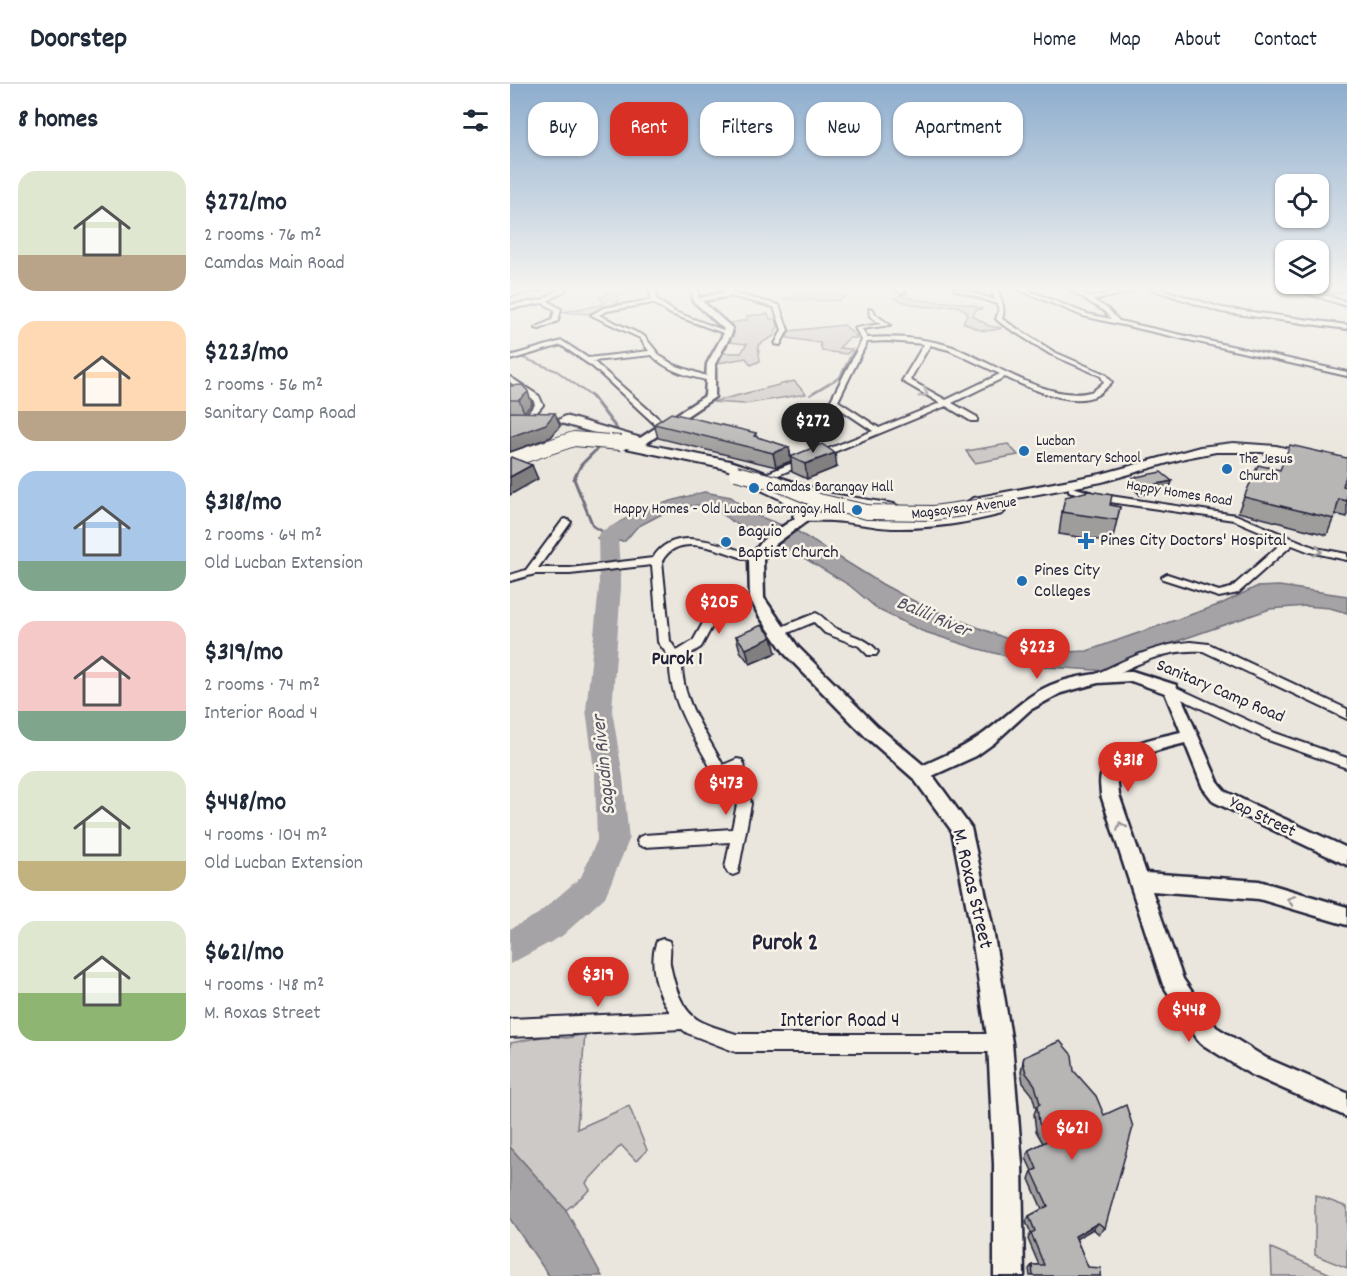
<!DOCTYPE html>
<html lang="en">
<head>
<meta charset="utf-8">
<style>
  body { margin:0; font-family:Dekko,sans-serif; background:#f2f2f3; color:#1f2937; height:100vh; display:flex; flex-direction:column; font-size:22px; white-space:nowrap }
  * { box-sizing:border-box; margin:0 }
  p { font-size:20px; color:#747a83 }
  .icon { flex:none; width:33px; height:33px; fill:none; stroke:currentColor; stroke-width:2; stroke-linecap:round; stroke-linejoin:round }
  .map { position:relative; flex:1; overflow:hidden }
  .drawer { display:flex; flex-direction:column; background:#fff; width:510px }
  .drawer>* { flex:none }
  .top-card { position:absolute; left:18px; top:18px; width:570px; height:54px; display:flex; gap:12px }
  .controls { position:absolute; left:765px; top:90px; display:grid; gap:12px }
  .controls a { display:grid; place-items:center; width:54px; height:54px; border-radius:12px; background:#fff; box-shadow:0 2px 4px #0004; font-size:30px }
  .price { position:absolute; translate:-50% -51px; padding:0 14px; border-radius:21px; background:#d93025; color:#fff; font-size:20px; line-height:39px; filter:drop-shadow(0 2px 3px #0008) }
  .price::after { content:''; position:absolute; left:50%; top:36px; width:18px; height:14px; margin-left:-9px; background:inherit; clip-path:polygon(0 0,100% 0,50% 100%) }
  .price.on { background:#222; color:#fff }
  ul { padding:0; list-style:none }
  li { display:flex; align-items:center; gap:18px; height:150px; padding:0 18px }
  li span { display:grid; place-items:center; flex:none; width:168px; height:120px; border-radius:18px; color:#555 }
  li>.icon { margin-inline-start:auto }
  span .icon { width:72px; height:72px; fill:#fffc; stroke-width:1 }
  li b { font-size:26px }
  h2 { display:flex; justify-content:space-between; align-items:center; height:72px; padding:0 18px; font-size:26px }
  .tag { padding:0 21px; border-radius:18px; background:#fff; box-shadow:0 2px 4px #0004; font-size:21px; line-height:54px }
  .tag.on { background:#d93025; color:#fff }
  header { display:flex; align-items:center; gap:36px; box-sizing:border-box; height:84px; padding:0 30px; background:#fff; border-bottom:2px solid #e0e1e3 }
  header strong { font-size:28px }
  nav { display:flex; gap:33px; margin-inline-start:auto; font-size:21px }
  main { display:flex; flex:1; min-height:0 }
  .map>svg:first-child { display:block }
</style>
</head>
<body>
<header>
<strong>Doorstep</strong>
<nav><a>Home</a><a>Map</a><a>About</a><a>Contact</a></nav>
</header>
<main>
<section class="drawer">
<h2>8 homes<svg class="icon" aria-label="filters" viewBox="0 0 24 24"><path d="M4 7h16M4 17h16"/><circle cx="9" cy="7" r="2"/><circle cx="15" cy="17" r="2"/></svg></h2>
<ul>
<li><span style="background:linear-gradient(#dfe7d0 70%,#b9a48a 0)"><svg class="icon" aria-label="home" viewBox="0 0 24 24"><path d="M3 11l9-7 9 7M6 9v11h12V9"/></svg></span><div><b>$272/mo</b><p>2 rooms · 76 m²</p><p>Camdas Main Road</p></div></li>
<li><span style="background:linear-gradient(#ffd9b3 75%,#b9a48a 0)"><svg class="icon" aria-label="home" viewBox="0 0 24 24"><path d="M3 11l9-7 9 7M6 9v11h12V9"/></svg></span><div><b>$223/mo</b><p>2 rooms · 56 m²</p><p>Sanitary Camp Road</p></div></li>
<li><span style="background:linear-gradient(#a9c7e8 75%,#7fa58c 0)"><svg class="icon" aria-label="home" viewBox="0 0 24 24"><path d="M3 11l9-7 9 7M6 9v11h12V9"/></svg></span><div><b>$318/mo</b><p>2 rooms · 64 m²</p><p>Old Lucban Extension</p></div></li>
<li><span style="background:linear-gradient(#f6c9c9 75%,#7fa58c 0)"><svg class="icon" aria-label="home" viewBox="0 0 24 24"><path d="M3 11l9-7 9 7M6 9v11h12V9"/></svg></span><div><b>$319/mo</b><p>2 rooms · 74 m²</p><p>Interior Road 4</p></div></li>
<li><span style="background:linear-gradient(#dfe7d0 75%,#c2b280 0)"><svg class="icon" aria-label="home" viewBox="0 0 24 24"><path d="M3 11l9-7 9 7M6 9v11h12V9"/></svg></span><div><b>$448/mo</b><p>4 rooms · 104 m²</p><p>Old Lucban Extension</p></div></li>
<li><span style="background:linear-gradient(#dfe7d0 60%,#8fb573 0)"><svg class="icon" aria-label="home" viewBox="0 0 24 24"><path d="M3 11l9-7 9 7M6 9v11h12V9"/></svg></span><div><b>$621/mo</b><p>4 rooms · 148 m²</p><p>M. Roxas Street</p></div></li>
</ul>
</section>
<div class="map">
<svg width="837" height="1192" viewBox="0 0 837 1192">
  <rect width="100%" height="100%" fill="#eae6de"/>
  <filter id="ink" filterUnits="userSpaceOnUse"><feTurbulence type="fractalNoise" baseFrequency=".0167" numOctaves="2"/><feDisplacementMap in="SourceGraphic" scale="12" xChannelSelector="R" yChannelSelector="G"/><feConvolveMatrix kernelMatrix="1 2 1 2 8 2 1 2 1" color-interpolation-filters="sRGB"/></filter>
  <g filter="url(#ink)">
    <g fill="#cdc9c6" stroke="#787680" stroke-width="1.5">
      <polygon points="101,205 137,205 110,209 107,213 109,219 78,230 51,228 91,221 94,218 89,213 96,211"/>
      <polygon points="297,205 315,205 335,213 330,216 316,217 274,215 286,213"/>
      <path d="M 392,212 C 420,222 448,213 472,225 L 466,226 L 463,232 L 479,242 L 492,244 C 475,249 468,247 453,238 L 458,230 C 449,217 435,223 422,223 C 408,223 396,219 383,214 Z"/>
      <polygon points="258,230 260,235 266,235 268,242 264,252 248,261 250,277 241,281 236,274 208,279 211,269 231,269 237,260 218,258 224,248 221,239 237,236 237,232"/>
      <polygon points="334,241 348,254 339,254 329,264 342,265 337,270 312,267 310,259 277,254 279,247"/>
      <polygon points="284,297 296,310 234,320 202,318"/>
      <polygon points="498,360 508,371 465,379 456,367"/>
      <polygon points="75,950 67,1045 119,1022 137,1066 126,1077 111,1061 76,1099 80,1106 56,1126 0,1063 0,959 36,952 57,954"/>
      <polygon points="805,1111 837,1123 837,1184 805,1171"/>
      <polygon points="761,1164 825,1192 762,1192"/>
    </g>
    <g fill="#a6a3a6" stroke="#716f7b" stroke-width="1.5">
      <path d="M 194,408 L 221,413 L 245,431 L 285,446 L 372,500 L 415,523 L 534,569 L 577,567 L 711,520 L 746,503 L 769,502 L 837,512 L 837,529 L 820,524 L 795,522 L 760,525 L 633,569 L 600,587 L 538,583 L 465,564 L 412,547 L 369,526 L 339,501 L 296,475 L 220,436 L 200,421 L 186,421 L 150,431 L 127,443 L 115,457 L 93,458 L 87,454 C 119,427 155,418 194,408 Z"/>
      <polygon points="0,1063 56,1126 92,1192 39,1192 0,1135"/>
    </g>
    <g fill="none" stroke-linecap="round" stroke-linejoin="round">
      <g stroke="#716f7b" stroke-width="2">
        <polyline points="0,269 47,287 82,313"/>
        <polyline points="300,311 330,293 343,267"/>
      </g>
      <g stroke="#716f7b" stroke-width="3">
        <polyline points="81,311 107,345 101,351"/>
        <polyline points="297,346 313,320"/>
        <polyline points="91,361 71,381 64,395 83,442 98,451"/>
      </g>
      <polygon fill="#a6a3a6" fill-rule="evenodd" points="123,432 130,434 133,438 108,454 111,503 102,626 113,693 119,756 95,813 52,852 0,880 0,845 28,830 71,793 87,756 85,693 76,626 89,503 88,451 91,447"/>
      <defs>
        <g id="minor">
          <polygon points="20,205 34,205 0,212 0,208"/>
          <polygon points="50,205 57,205 38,217 51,225 48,237 30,245 25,244 42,236 45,226 33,219 0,225 0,221 32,216"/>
          <path d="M 140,205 L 146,205 L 147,216 L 165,228 L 221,249 L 216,250 L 161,230 L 143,219 L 97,227 L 89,231 L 134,252 L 150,272 L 164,281 L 205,295 L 201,297 C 181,293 156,287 142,271 L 83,277 L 156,341 L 156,345 L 150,345 L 83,283 L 51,261 L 0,276 L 0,272 L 52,257 L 78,274 L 139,267 L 130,254 L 81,231 L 93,224 L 141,216 Z"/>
          <polygon points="182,205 188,205 188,217 183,216"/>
          <polygon points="384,205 391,205 396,208 391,209"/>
          <path d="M 443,205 L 452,205 L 485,216 L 481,205 L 487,205 C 491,216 496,223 492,235 L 544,268 L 595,290 L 602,298 C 598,302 592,308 587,311 C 562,324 519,304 495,293 L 442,319 L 467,333 L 467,337 L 461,337 L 436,322 L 261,394 L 255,394 L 255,390 L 363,347 L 320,318 L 352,256 L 345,244 L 371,240 L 360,232 L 359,225 L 363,225 L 365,230 L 380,241 L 352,245 L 357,254 C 386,252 415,254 443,263 C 480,277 539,319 580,308 C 585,307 590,301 594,298 L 591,292 L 540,270 L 492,240 L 486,235 L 489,227 L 487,220 ZM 377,257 L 414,260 L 392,297 L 430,319 L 369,344 L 328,317 L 357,258 ZM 420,261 L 439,266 L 490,290 L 436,316 L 400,296 Z"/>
          <polygon points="507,205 515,205 577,230 601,235 594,227 559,205 566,205 579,213 621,206 621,208 583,216 598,225 609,237 837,288 837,292 573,232"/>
          <polygon points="641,205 650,205 712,224 837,241 837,245 711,228"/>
          <path d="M 783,205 C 792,205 801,210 809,209 C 818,208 826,205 836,205 L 814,211 L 837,218 L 837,222 Z"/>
          <polygon points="218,208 269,221 278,246 270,261 265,260 272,246 264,223 216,211"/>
          <polygon points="0,293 29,312 33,321 21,335 14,333 25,321 23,315 0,298"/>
          <polygon points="562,403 587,410 726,431 806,464 837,470 837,476 800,468 782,461 728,509 709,513 653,495 652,493 657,490 709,507 721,504 774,457 724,436 586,416 559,408 559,404"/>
          <path d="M 56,435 L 61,438 L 28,484 L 60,484 L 143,474 C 165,437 218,464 250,473 L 251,475 L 246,478 C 218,471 170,444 152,477 L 160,557 L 167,567 L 183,557 L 198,530 L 243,512 L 247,511 L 252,514 L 206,535 L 191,563 L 172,575 C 170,615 195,647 213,681 L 227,675 L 232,676 L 234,680 L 241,720 L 228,789 L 223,791 L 218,789 L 215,784 L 220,758 L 134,763 L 129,761 L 127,757 L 129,753 L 134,751 L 222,745 L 227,720 L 222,688 L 210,693 L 205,692 C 186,654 157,618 160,574 L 148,558 L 142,481 L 60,490 L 25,490 L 0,497 L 0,491 L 16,486 L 53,436 Z"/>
          <path d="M 306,529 C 314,532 318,541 325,544 C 341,552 357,553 368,568 L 366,571 L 358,571 L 349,562 L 315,549 L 304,538 L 268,553 L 262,549 L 264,546 Z"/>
          <path d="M 680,558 L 699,560 L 837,625 L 837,635 L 693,567 C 655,564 625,581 592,597 L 584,597 L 582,594 L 584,591 C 615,576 645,561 680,558 Z"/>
          <polygon points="661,601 765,649 837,674 837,684 755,655 657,608 655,605 657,602"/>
          <path d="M 153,855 L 159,857 C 162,865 159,872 160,880 C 164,900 171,927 190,937 C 201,943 214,946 226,950 L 490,950 L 496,953 L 499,959 L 496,965 L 490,968 L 226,968 L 177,949 L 172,945 L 0,953 L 0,935 L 160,928 C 147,910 138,879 147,857 Z"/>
        </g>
        <g id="tertiary">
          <polygon points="215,205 223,205 221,212 192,217 222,244 222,249 205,280 205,313 135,360 127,360 127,356 195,312 197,280 214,249 214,245 182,216 215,208"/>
          <path d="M 622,587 L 666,601 L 709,700 L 716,708 L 837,764 L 837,781 L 704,718 L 693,704 L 675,659 C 654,665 619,670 607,692 L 609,711 L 636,789 L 749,797 L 837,823 L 837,841 L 749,815 L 642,807 L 673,895 L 706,943 L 756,974 L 837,1009 L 837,1033 L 740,990 L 690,959 L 653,901 L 591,711 C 591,705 589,698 591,692 C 599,661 645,654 671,648 L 655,609 L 621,597 L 588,599 L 551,609 L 520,626 L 484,659 L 466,672 L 411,697 L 405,695 L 403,690 L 405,685 C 427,675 450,666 470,652 C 495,635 513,613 541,601 C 566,591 595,588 622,587 Z"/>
        </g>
        <polygon id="secondary" points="320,410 326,414 324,417 263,462 253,475 254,514 288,563 367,642 418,685 461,744 482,840 502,959 512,1080 514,1192 484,1192 484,1080 478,959 460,840 442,747 404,695 355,652 276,571 248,530 240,514 239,475 253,456"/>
        <g id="trunk">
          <path d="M 55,332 L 131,354 L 131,359 L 220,377 L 322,410 L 384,420 L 391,424 L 384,428 L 320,418 L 263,400 L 286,412 L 301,428 L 397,434 L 487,422 L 495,427 L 492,430 C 457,439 419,445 382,444 C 362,443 342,438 322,437 C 310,436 298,438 286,435 L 283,432 L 286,428 L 270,415 L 247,404 L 247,398 L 253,397 L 212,384 L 106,362 L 104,359 L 108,356 L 51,339 L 49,336 Z"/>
          <polygon points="723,359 766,362 837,378 837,386 752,368 706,368 675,374 592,398 464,422 457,418 464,414 591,390 690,363"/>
        </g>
      </defs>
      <use href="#minor" stroke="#22223b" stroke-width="4"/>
      <use href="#tertiary" stroke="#22223b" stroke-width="5"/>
      <use href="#secondary" stroke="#22223b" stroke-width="5"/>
      <use href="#trunk" stroke="#22223b" stroke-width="4"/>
      <use href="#minor" fill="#f7f3e8" fill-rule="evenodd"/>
      <use href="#tertiary" fill="#f7f3e8" fill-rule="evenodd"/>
      <use href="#secondary" fill="#f7f3e8" fill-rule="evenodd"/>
      <use href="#trunk" fill="#f7f3e8" fill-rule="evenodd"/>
      <defs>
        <g id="trunk-bridge">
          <polyline points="0,376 64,355 111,359"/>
          <polyline points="226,389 266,399 309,417 357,428 424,429 495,419"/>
        </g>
      </defs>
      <use href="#trunk-bridge" stroke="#22223b" stroke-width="16" stroke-linecap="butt"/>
      <use href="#trunk-bridge" stroke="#f7f3e8" stroke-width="14"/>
    </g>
    <g fill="#9e9d9c" stroke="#22223b" stroke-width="1.5">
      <polygon points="0,302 17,306 22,320 14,328 50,342 41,353 0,368"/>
      <polygon points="144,340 246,349 246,353 279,363 281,373 327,383 297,395 282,388 281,377 266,383 148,354"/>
      <polygon points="621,394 662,397 660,404 630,411 620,401"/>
      <polygon points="833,402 837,403 837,433 825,430 817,451 728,428 734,413"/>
      <polygon points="600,421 610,423 602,458 549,450 552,428"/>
      <polygon points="226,552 266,569 240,580 230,567"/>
      <polygon points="514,973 564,987 595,1144 589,1150 583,1145 566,1154 578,1183 590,1192 520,1192 519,1185 522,1181 529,1181 518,1155 521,1149 516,1138 519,1132 532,1125 519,1095 522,1087 516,1074 519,1066 533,1059 526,1047 524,1030 526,1025 522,1010 513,999 511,987"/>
    </g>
    <g fill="#817f7f" stroke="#22223b" stroke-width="1.5">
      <polygon points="18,308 22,320 14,328 9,316"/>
      <polygon points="45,329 50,342 41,353 0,368 0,353"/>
      <polygon points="279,363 281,377 266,383 263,369"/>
      <polygon points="325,369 327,383 297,395 295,380"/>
      <polygon points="22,381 28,395 0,411 0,393"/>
      <polygon points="662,397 660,404 630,411 632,403"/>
      <polygon points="262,553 266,569 240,580 236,565"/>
      <polygon points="588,1139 583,1145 561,1158 565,1152"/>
    </g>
    <g fill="#b8b6b5" stroke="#22223b" stroke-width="1.5">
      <polygon points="12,301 17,306 18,308 9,316 0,316 0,302"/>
      <polygon points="0,328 45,329 36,340 0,353"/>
      <polygon points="161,329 246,349 244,352 279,363 263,369 144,340"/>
      <polygon points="312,360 325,369 295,380 280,373"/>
      <polygon points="780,361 837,374 837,389 833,402 837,403 837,417 829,415 824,435 734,413 748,381 770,386"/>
      <polygon points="1,373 22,381 0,393 0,374"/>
      <polygon points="651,388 662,397 632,403 621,394"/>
      <polygon points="579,407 602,411 600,421 610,423 607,436 552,428 555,413"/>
      <polygon points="252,541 262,553 236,565 226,552"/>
      <polygon points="550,957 562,971 564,987 586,1012 594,1031 616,1021 623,1043 595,1144 588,1139 565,1152 578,1183 591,1184 590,1192 523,1192 522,1181 534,1181 521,1149 525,1147 519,1132 538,1122 522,1087 527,1085 519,1066 539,1056 529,1039 527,1022 530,1020 525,1001 516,989 513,978 514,973"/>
    </g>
    <defs><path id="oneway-chevron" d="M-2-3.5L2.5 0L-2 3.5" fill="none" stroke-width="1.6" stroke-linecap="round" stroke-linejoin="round" transform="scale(1.5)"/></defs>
    <g stroke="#97959a">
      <use href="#oneway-chevron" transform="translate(414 309) rotate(28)"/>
      <use href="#oneway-chevron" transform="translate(808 467) rotate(15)"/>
      <use href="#oneway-chevron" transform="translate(611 742) rotate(-109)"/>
      <use href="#oneway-chevron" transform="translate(781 816) rotate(-164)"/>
    </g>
  </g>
  <linearGradient id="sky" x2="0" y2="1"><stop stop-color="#8dadce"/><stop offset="0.55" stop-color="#f6f4f0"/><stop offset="1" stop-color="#f6f4f0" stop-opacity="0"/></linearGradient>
  <rect width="837" height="372" fill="url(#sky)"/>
  <g fill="#1f6fb2" stroke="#f7f3e8" stroke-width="2">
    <circle cx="514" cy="367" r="6"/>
    <circle cx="717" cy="385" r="6"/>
    <circle cx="244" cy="404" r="6"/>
    <circle cx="347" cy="426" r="6"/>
    <path d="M573 448h6v6h6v6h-6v6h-6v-6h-6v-6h6z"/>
    <circle cx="216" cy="458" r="6"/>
    <circle cx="512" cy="497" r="6"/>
  </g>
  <g text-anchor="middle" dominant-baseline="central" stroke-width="5" stroke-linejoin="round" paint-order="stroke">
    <g font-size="15" fill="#22223b" stroke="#f7f3e8" text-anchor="start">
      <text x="526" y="358">Lucban<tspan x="526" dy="17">Elementary School</tspan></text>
      <text x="729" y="376">The Jesus<tspan x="729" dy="17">Church</tspan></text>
      <text x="256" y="404">Camdas Barangay Hall</text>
      <text x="335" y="426" text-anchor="end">Happy Homes - Old Lucban Barangay Hall</text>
    </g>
    <g font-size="15" fill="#22223b" stroke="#f7f3e8">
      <text transform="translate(669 410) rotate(9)">Happy Homes Road</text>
      <text transform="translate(454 425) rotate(-7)">Magsaysay Avenue</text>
    </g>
    <g font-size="18" fill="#22223b" stroke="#f7f3e8" text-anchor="start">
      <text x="228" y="448">Baguio<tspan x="228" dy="21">Baptist Church</tspan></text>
      <text x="590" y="457">Pines City Doctors' Hospital</text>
      <text x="524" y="487">Pines City<tspan x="524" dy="21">Colleges</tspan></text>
    </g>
    <g font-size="18" fill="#22223b" stroke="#f7f3e8">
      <text transform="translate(710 608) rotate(23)">Sanitary Camp Road</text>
      <text transform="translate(752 734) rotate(26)">Yap Street</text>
    </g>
    <g font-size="20" font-style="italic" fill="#504f60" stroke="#f7f3e8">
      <text transform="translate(423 534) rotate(23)">Balili River</text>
      <text transform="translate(95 681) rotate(-96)">Sagudin River</text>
    </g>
    <g font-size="20" font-weight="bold" fill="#22223b" stroke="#f7f3e8">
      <text x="167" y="576">Purok 1</text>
    </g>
    <g font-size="21" fill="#22223b" stroke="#f7f3e8">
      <text transform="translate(461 805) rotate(77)">M. Roxas Street</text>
      <text x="330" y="938">Interior Road 4</text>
    </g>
    <g font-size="24" font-weight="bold" fill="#22223b" stroke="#f7f3e8">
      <text x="275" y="860">Purok 2</text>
    </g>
  </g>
</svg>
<div class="controls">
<a><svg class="icon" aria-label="locate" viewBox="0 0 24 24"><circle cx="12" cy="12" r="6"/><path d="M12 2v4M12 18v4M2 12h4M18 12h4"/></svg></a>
<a><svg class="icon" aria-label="layers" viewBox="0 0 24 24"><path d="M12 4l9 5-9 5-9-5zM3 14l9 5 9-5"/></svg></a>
</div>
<b class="price on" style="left:303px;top:370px">$272</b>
<b class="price" style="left:209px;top:551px">$205</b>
<b class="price" style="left:527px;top:596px">$223</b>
<b class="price" style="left:618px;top:709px">$318</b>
<b class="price" style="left:216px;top:732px">$473</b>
<b class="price" style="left:88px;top:924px">$319</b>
<b class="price" style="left:679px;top:959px">$448</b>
<b class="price" style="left:562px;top:1077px">$621</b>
<div class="top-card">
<a class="tag">Buy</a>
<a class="tag on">Rent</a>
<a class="tag">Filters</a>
<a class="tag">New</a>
<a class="tag">Apartment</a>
</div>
</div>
</main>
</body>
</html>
